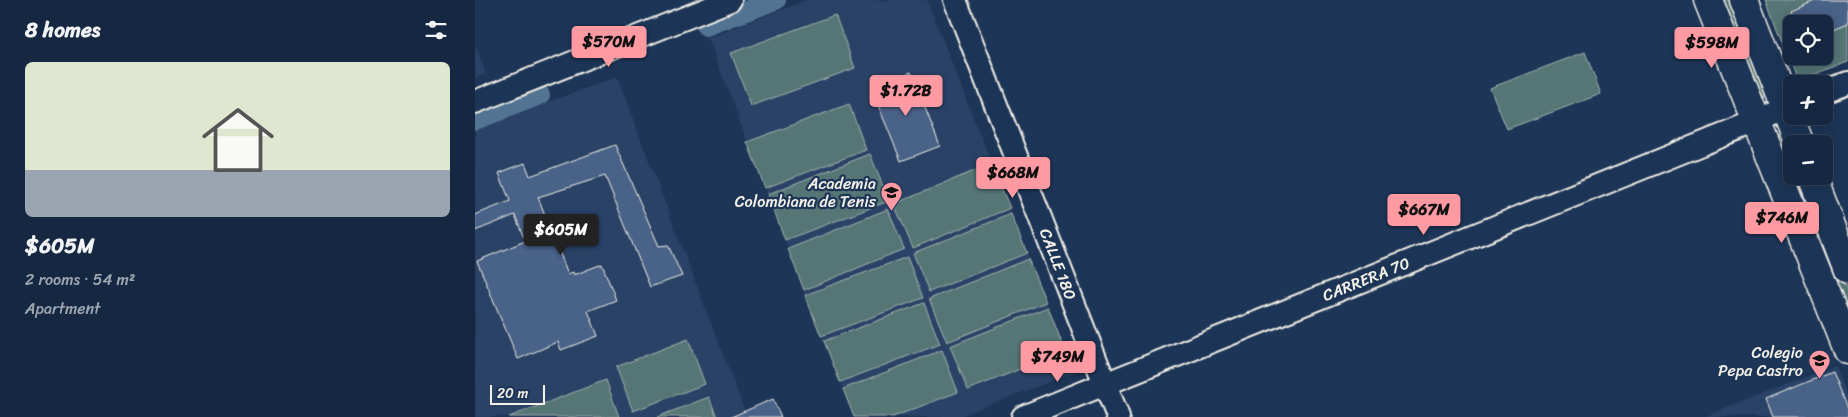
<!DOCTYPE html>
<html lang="en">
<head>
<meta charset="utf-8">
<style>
  body { margin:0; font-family:Sriracha,sans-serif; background:#1f3048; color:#f1f3f6; height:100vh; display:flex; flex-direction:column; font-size:19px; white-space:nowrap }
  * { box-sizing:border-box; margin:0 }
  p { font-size:16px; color:#9ea6b1 }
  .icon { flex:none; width:28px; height:28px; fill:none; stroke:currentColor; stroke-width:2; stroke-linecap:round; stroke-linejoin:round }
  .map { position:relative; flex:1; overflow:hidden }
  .sheet { display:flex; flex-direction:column; background:#162841; width:475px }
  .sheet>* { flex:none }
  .buttons { position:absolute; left:1308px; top:15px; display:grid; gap:10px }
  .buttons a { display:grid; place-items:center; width:50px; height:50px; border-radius:8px; background:#162841; box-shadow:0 2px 12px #0003,0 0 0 1px #35445a; font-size:25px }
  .scale { position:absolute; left:15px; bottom:12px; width:55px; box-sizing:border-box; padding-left:5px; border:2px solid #f4f1e8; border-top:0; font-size:14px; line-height:18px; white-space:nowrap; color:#f4f1e8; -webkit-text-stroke:4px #1d3557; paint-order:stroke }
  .price { position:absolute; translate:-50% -42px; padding:0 11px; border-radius:5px; background:#ff9aa2; color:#111; font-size:16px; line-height:32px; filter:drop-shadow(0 1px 2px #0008) }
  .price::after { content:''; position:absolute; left:50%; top:30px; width:15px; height:11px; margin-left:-8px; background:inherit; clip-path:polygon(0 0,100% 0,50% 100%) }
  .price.active { background:#222; color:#fff }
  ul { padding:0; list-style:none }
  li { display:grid; align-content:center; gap:10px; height:265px; padding:0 25px }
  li+li { border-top:1px solid #35445a }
  li span { display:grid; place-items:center; height:155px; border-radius:8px; color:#555 }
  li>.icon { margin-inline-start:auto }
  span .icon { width:90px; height:90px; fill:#fffc; stroke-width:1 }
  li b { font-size:21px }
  h2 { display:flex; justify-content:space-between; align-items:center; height:60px; padding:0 25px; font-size:21px }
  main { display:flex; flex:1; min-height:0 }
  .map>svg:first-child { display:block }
</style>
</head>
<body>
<main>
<section class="sheet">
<h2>8 homes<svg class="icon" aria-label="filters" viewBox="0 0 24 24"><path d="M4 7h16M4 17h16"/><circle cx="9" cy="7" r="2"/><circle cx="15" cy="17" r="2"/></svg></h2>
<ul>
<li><span style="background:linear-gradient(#dfe7d0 70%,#9aa5b1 0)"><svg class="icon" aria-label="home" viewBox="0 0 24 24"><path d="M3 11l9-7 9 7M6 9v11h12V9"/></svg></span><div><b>$605M</b><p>2 rooms · 54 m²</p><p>Apartment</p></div></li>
</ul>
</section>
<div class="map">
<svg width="1373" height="417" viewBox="0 0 1373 417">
  <rect width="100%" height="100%" fill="#1d3557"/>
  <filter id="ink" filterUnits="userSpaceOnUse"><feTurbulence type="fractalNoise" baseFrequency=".02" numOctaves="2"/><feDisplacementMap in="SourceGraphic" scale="10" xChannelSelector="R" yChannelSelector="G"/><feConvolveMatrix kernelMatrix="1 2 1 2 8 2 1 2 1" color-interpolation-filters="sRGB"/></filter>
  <g filter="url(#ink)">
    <g fill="#2a4266">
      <polygon points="332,0 452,0 573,307 600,372 483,417 379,417 346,336 233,38"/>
      <polygon points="0,44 11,74 0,78"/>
      <polygon points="142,77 272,417 0,417 0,129"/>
      <polygon points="1360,366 1373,400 1373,417 1229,417"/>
    </g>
    <g fill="#567574" stroke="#a5b3ae" fill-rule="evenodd">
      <polygon points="1245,0 1255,0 1291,93 1289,99 1285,99"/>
      <path d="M 1291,0 L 1373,0 L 1373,62 L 1322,81 ZM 1316,24 L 1349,24 L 1349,56 L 1316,56 Z"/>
      <polygon points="360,15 380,68 276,106 256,53"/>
      <polygon points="1110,52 1126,94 1032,129 1015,88"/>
      <polygon points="374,104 391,150 290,188 272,142"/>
      <polygon points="1307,133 1316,149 1316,173 1303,137"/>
      <polygon points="395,154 414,201 310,240 293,194"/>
      <polygon points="516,164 535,208 438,248 419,204"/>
      <polygon points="1317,176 1327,176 1373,294 1373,318"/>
      <polygon points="413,209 429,249 329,290 313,249"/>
      <polygon points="536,214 552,253 454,292 438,253"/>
      <polygon points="432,257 448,298 346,336 330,295"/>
      <polygon points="553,259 571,302 472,342 454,299"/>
      <polygon points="449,303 465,344 365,382 349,341"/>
      <polygon points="573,307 590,351 493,390 475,346"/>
      <polygon points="213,339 230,384 158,411 141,367"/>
      <polygon points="467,350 483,392 418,417 379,417 368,389"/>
      <polygon points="131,380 144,417 34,417"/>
      <polygon points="234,397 242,417 182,417"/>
    </g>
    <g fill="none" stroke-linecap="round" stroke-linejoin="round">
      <g stroke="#537393" stroke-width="20">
        <polyline points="231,26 301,0"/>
        <polyline points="0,120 65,95"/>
      </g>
    </g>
    <g fill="#496288" stroke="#f4f1e8">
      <polygon points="1342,0 1373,0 1373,23 1349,33 1349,24 1321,24 1316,11"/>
      <polygon points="436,72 465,146 426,161 396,88"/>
      <polygon points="140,145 184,246 193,245 207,276 175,287 130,176 63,197 93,274 98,272 99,275 127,264 141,300 113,311 123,336 86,350 83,342 43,359 2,261 50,241 40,215 0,231 0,215 35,201 24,173 50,163 55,176"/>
      <polygon points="1357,372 1373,411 1373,417 1298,417 1291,399"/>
      <polygon points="298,399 306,417 256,417"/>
    </g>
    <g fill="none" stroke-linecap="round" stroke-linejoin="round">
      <defs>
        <g id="minor">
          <polyline points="480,0 643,417"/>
          <polyline points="1349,92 1373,83"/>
          <polyline points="0,102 255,0"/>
          <polyline points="548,417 1281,122 1316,105"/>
        </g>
        <g id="tertiary">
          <polyline points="1233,0 1373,350"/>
          <polyline points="1269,0 1325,144"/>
          <polyline points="1337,176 1373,270"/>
        </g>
      </defs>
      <use href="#minor" stroke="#f4f1e8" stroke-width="26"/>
      <use href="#tertiary" stroke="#f4f1e8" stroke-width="31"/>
      <use href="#minor" stroke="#1d3557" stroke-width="22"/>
      <use href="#tertiary" stroke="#1d3557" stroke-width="28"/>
    </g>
  </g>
  <defs>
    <symbol id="school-pin" viewBox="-11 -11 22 30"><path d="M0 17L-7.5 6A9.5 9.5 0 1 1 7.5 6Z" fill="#ff9aa2" stroke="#1d3557"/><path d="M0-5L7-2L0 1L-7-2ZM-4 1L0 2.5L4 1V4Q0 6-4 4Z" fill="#111"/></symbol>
  </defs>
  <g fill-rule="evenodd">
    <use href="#school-pin" x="404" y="180" width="25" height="34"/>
    <use href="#school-pin" x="1332" y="348" width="25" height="34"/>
  </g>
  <g text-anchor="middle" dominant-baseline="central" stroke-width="4.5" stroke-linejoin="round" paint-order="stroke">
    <g font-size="16" fill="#f4f1e8" stroke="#1d3557" text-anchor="end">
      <text x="401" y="183">Academia<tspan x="401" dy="18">Colombiana de Tenis</tspan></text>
      <text x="1328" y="352">Colegio<tspan x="1328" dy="18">Pepa Castro</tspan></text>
    </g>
    <g font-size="16" fill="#f4f1e8" stroke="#1d3557">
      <text transform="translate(583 264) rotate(69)">CALLE 180</text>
      <text transform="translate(891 279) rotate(-22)">CARRERA 70</text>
    </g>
  </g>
</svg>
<div class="buttons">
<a><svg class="icon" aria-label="locate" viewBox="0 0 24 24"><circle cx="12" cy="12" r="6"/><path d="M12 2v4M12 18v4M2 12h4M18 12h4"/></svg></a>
<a>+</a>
<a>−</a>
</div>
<div class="scale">20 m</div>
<b class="price" style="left:134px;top:68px">$570M</b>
<b class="price" style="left:1237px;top:69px">$598M</b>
<b class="price" style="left:431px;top:117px">$1.72B</b>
<b class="price" style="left:538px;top:199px">$668M</b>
<b class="price" style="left:949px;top:236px">$667M</b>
<b class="price" style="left:1307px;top:244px">$746M</b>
<b class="price active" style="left:86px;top:256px">$605M</b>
<b class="price" style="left:583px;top:383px">$749M</b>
</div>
</main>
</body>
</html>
